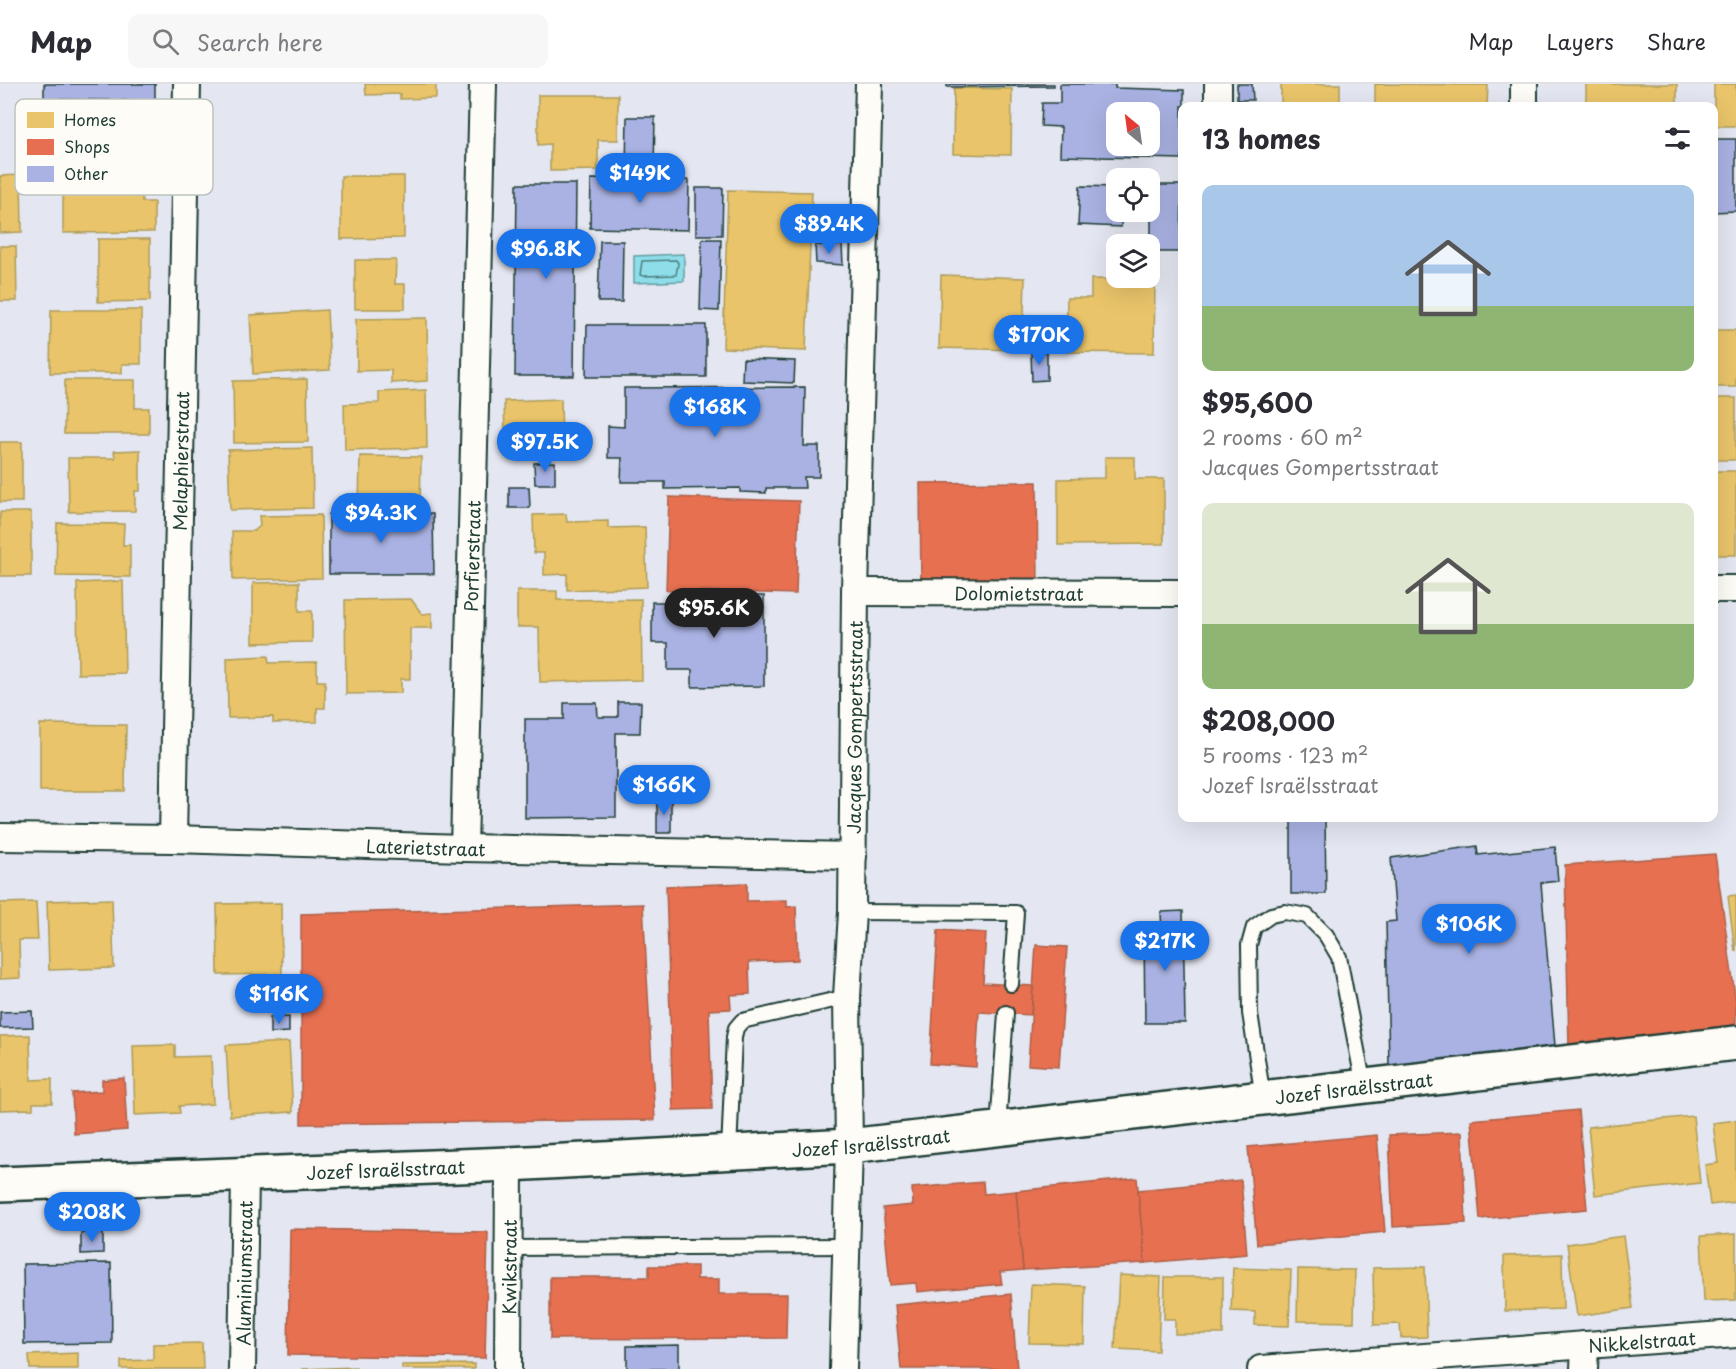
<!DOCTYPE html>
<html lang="en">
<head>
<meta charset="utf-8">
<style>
  body { margin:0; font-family:"Playpen Sans",sans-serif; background:#f7f7f7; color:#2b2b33; height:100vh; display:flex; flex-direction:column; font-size:22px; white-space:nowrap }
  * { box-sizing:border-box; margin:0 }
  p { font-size:20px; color:#7c7c81 }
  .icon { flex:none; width:33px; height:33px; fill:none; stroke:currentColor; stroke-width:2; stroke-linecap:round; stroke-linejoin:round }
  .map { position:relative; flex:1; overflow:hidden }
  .sheet { position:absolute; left:1178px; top:18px; width:540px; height:720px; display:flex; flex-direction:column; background:#fff; border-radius:12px; box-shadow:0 6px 24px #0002 }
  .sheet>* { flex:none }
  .needle { width:39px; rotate:331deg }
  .controls { position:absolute; left:1106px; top:18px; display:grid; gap:12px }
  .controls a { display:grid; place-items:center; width:54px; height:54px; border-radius:12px; background:#fff; box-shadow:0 6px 24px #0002; font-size:30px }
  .price { position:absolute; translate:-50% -51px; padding:0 14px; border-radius:21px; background:#1a73e8; color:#fff; font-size:20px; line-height:39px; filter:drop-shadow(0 2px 3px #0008) }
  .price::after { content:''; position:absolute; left:50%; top:36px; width:18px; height:14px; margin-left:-9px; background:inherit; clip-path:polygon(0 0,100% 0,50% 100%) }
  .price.current { background:#222; color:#fff }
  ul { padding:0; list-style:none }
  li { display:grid; align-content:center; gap:12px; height:318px; padding:0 24px }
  li span { display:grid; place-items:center; height:186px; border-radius:12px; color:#555 }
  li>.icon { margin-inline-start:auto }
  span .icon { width:108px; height:108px; fill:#fffc; stroke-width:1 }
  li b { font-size:26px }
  h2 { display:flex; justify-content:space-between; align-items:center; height:72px; padding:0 24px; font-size:26px }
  header { display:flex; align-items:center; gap:36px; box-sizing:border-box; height:84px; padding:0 30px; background:#fff; border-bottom:2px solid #e1e1e2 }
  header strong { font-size:28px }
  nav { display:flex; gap:33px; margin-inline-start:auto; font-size:21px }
  .search { width:420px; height:54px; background:#f7f7f7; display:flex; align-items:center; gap:15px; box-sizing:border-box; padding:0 21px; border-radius:12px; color:#7c7c81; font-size:22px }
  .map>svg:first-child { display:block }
</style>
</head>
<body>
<header>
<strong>Map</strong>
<div class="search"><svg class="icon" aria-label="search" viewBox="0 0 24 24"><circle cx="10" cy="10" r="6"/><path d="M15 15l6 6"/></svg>Search here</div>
<nav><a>Map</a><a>Layers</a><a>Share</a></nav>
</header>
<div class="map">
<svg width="1736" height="1285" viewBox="0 0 1736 1285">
  <rect width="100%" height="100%" fill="#e4e6f1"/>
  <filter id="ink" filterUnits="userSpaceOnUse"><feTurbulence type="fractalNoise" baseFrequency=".0167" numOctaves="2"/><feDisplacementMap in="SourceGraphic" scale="12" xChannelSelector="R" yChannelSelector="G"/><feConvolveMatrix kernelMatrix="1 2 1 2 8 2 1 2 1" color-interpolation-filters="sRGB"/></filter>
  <g filter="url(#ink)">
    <polygon fill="#8edeea" stroke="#629ea1" stroke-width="1.5" points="684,170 684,197 634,199 634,172"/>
    <g fill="#e9c46a" stroke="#ac9c5a" stroke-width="1.5">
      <polygon points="365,0 436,0 436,14 400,15 400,10 366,11"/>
      <rect x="1281" y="0" width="59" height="22"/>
      <polygon points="1375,0 1488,1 1487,22 1375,22"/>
      <rect x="1586" y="0" width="91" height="22"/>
      <rect x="1714" y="0" width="22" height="42"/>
      <polygon points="954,4 1012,5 1011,71 953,70"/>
      <polygon points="538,11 618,11 618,56 598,56 598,86 550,87 550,60 538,61"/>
      <polygon points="63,88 128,89 128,96 141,96 142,118 154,118 154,148 63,149"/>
      <polygon points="21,91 22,148 0,149 0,92"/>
      <polygon points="341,92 404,92 404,154 341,155"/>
      <polygon points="728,106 812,108 806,267 723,264"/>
      <polygon points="98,155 150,155 150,217 98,218"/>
      <polygon points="0,162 16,162 17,217 0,217"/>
      <polygon points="355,176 396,176 395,200 405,200 405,225 355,225"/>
      <polygon points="941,191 1025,194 1023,266 939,264"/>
      <polygon points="1091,195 1155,196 1154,269 1066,268 1067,214 1091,214"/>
      <polygon points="51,226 141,226 141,280 122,280 122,289 50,289"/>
      <polygon points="327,226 330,286 253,290 250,231"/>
      <polygon points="427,234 428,297 391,299 391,286 357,287 356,235"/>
      <rect x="1713" y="246" width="23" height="57"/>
      <polygon points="307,295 308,358 234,359 233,297"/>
      <polygon points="65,296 135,296 135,324 149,324 149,350 64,350"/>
      <polygon points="426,306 427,364 345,366 344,320 379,319 379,308"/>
      <rect x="1713" y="314" width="23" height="62"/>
      <polygon points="561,315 562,364 520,366 519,351 505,351 504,317"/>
      <rect x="0" y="358" width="22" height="60"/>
      <polygon points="312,364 313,424 230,426 228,366"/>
      <polygon points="140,366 140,407 135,407 135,427 69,428 68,374 115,374 114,367"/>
      <polygon points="360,372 421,373 420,426 359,425"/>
      <polygon points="1105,373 1135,373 1135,395 1164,395 1164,460 1058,461 1058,395 1105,394"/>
      <rect x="1713" y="387" width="23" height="84"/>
      <rect x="0" y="428" width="31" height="64"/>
      <polygon points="566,430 567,438 608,437 608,444 645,443 647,503 567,506 567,490 544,491 544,469 534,469 533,431"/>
      <polygon points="321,431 322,494 233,496 232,447 254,447 260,442 259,432"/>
      <polygon points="57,439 124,440 123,461 130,461 130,493 56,492"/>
      <polygon points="123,497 125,589 78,590 77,499"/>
      <polygon points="299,498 299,527 312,527 312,558 253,559 253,499"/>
      <polygon points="517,507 557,507 557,516 641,515 642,596 540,598 539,543 517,543"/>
      <polygon points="411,515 422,530 432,529 432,544 410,544 410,595 401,595 401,609 346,610 345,516"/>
      <polygon points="268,572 269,579 317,578 317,597 325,597 325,624 317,624 317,638 273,639 273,633 228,634 227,574"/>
      <polygon points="40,640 126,641 125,707 40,707"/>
      <polygon points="1736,811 1736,867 1735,867 1728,812"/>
      <polygon points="112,815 114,884 49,886 47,817"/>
      <polygon points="36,818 38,856 19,856 20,894 0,895 0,819"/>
      <polygon points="281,819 282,890 218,891 217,820"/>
      <polygon points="30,951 31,996 52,995 52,1019 33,1019 33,1025 0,1026 0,952"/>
      <polygon points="289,958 293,1028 230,1032 226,961"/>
      <polygon points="175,961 175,973 211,972 213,1020 179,1022 180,1029 135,1031 133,962"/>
      <polygon points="1693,1032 1700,1099 1595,1111 1588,1043"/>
      <polygon points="1736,1036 1736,1118 1710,1121 1705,1081 1718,1079 1713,1039"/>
      <polygon points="1736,1150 1736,1216 1704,1217 1701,1152"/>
      <polygon points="1623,1152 1633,1224 1577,1232 1567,1160"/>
      <polygon points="1562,1170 1563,1225 1505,1227 1504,1172"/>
      <polygon points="1425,1183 1427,1253 1401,1254 1400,1240 1374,1241 1373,1184"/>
      <polygon points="1233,1184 1291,1186 1289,1242 1255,1241 1255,1228 1231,1227"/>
      <polygon points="1298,1185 1355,1186 1354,1238 1297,1237"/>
      <polygon points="1119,1191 1161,1193 1158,1267 1115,1265"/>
      <polygon points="1165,1193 1223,1193 1223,1250 1175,1250 1175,1235 1164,1235"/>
      <polygon points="1031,1200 1085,1202 1084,1260 1029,1259"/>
      <polygon points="202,1259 203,1285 121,1285 121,1277 153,1276 153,1260"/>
      <polygon points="78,1269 78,1285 30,1285 29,1271"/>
      <polygon points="474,1280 474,1285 402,1285 402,1281"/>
      <polygon points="356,1283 356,1285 302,1285"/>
    </g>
    <g fill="#e76f51" stroke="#ab6048" stroke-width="1.5">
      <polygon points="1037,398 1038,504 921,505 920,399"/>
      <polygon points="669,413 799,417 796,510 666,506"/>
      <polygon points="1715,770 1736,918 1736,940 1569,965 1565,781"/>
      <polygon points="747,799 747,817 787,816 787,823 796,822 798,876 749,878 750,910 730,911 731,925 709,926 712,1025 673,1026 666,802"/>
      <polygon points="643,820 655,1036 301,1040 301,830"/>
      <polygon points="938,846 986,849 983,899 1033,902 1031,931 979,928 976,983 930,980"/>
      <polygon points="1036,861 1067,863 1059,983 1028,981"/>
      <polygon points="124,994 127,1046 74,1050 72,1009 102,1007 102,996"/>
      <polygon points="1578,1026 1587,1125 1480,1135 1471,1036"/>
      <polygon points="1462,1048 1466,1139 1393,1143 1389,1051"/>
      <polygon points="1377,1051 1385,1148 1257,1160 1248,1063"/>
      <polygon points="1137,1094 1145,1179 1023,1186 1016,1107"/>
      <polygon points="1241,1096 1247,1170 1145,1179 1138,1106"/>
      <polygon points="983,1098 984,1110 1016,1107 1023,1186 1000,1188 1002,1200 917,1208 916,1199 890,1201 883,1124 913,1121 912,1104"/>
      <polygon points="290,1145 488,1148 485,1274 288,1271"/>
      <polygon points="649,1182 697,1182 697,1195 719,1195 719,1210 787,1210 786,1254 550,1255 550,1193 649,1193"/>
      <polygon points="1011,1210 1017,1285 901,1285 895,1221"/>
    </g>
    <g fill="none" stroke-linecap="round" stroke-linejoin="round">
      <polygon stroke="#4b7d7d" stroke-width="1.5" points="676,176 678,179 676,191 643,192 640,191 642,177"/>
    </g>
    <g fill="#a9b2e2" stroke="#1f3d34" stroke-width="1.5" fill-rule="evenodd">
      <polygon points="44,0 155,0 155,17 44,15"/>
      <polygon points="947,0 1054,0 1054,2 947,3"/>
      <path d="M 1060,0 L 1115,0 L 1115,4 L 1184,6 L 1184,22 L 1182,22 L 1182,75 L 1060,72 L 1061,43 L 1041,42 L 1042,19 L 1060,19 ZM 1116,28 L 1149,28 L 1149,62 L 1116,62 Z"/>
      <polygon points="1237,0 1252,0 1253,16 1237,16"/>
      <polygon points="627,33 655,33 654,85 626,84"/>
      <polygon points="1713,55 1736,55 1736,127 1713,128"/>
      <polygon points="591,95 689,96 688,146 590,144"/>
      <polygon points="517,100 576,100 574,292 515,292"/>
      <polygon points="1151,101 1182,101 1181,168 1151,168"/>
      <polygon points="1080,102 1116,103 1116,128 1121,128 1121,143 1078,141"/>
      <polygon points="696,104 723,104 722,151 696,151"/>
      <polygon points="702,155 721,155 719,227 700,226"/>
      <polygon points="600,157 623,157 622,218 598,218"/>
      <polygon points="815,161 842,161 843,181 816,179"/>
      <polygon points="587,241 706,241 706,293 586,293"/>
      <polygon points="1031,268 1047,268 1047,296 1032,297"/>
      <polygon points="743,275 795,277 794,299 742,297"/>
      <polygon points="805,303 804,362 819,362 819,393 804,393 805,404 766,404 766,409 740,408 740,404 665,405 665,398 621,398 622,374 608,374 608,342 624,343 624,304"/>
      <polygon points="555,378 555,400 535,400 534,379"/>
      <polygon points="509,403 529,403 530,424 509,424"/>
      <polygon points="329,430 433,430 434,490 329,490"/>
      <polygon points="694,512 764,512 764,602 692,603 692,586 668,586 668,559 652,559 652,518 694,518"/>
      <polygon points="618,618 641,618 640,649 616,649 616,733 525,734 525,635 564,635 564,619 597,619 598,633 618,633"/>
      <rect x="657" y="716" width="14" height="33"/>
      <polygon points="1291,734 1325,734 1326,810 1291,810"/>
      <polygon points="1477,762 1478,771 1555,763 1558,797 1541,799 1555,962 1389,982 1386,838 1396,837 1391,774"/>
      <polygon points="1183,827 1185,939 1145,939 1144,850 1162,850 1161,828"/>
      <polygon points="32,927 33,943 0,944 0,928"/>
      <polygon points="270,933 289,933 289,948 270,949"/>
      <polygon points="103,1148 103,1169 81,1170 81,1149"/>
      <polygon points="111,1179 112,1259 24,1260 23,1180"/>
      <polygon points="679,1261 679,1285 627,1285 627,1262"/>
    </g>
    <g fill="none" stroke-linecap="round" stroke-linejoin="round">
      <defs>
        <g id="lane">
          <polyline points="852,828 1016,829 1011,900"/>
          <polyline points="1263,1014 1250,929 1249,861 1254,843 1271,831 1285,828 1307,832 1326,851 1339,873 1364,1002"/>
          <polyline points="998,1044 1006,929"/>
          <polyline points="729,1068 734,953 736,944 742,937 847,913"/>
          <polyline points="509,1164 846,1162"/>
        </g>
        <g id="street">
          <polyline points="1218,22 1218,0"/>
          <polyline points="1524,22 1524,0"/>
          <polyline points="1713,505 1736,505"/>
          <path id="s1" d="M 855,508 L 1182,509"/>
          <path id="s2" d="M 0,753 L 173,755 L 464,764 L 853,772"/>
          <path id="s3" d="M 173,755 L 187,0"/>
          <path id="s4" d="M 464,764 L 483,0"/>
          <path id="s5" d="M 242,1285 L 245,1092"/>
          <path id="s6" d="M 508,1285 L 509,1080"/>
          <path id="s7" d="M 843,1285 L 849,1062 L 847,913 L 852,828 L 855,508 L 869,0"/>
          <path id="s8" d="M 1261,1285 L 1736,1250"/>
          <polyline points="1584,1285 1585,1261"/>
        </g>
        <g id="secondary">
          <path id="s9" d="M 0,1100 L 509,1080 L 849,1062 L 1736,959"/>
        </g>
      </defs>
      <use href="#lane" stroke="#1f3d34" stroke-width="18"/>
      <use href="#street" stroke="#1f3d34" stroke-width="30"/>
      <use href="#secondary" stroke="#1f3d34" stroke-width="38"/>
      <use href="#lane" stroke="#fdfcf7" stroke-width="14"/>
      <use href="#street" stroke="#fdfcf7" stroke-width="26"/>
      <use href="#secondary" stroke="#fdfcf7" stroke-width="33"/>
    </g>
  </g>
  <g text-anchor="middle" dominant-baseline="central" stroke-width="6" stroke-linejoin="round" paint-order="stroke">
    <g font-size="18" fill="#1f3d34" stroke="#fdfcf7">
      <text stroke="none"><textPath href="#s3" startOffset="378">Melaphierstraat</textPath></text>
      <text stroke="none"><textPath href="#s4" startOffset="292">Porfierstraat</textPath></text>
      <text stroke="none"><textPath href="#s1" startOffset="164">Dolomietstraat</textPath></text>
      <text stroke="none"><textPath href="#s7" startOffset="642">Jacques Gompertsstraat</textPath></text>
      <text stroke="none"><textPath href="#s2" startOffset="426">Laterietstraat</textPath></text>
      <text stroke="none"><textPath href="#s9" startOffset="1358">Jozef Israëlsstraat</textPath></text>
      <text stroke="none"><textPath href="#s9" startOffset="872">Jozef Israëlsstraat</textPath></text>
      <text stroke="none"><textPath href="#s9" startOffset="386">Jozef Israëlsstraat</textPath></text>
      <text stroke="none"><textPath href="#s6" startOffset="102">Kwikstraat</textPath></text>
      <text stroke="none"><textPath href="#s5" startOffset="96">Aluminiumstraat</textPath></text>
      <text stroke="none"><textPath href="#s8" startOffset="382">Nikkelstraat</textPath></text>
    </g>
  </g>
  <rect x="15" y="15" width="198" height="96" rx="9" fill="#fdfcf7" stroke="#bac3bc" stroke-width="1.5"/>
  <rect x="27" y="28" width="27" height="16" fill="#e9c46a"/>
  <rect x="27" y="55" width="27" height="16" fill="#e76f51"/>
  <rect x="27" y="82" width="27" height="16" fill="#a9b2e2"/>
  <g font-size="16" fill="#1f3d34">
    <text x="64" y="42">Homes</text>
    <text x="64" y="69">Shops</text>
    <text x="64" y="96">Other</text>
  </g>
</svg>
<div class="controls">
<a><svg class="needle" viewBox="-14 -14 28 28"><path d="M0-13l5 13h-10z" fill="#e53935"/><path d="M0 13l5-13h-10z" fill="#7c7c81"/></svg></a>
<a><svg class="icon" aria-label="locate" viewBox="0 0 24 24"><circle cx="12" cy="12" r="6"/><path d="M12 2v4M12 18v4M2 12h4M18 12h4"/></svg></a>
<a><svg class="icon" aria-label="layers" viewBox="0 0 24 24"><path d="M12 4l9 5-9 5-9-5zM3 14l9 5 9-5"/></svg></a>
</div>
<b class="price" style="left:640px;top:120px">$149K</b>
<b class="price" style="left:829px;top:171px">$89.4K</b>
<b class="price" style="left:546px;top:196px">$96.8K</b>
<b class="price" style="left:1039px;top:282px">$170K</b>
<b class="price" style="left:715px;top:354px">$168K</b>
<b class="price" style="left:545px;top:389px">$97.5K</b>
<b class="price" style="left:381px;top:460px">$94.3K</b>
<b class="price current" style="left:714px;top:555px">$95.6K</b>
<b class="price" style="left:664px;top:732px">$166K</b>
<b class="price" style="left:1469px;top:871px">$106K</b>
<b class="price" style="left:1165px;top:888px">$217K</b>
<b class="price" style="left:279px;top:941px">$116K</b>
<b class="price" style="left:92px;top:1159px">$208K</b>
<section class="sheet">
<h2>13 homes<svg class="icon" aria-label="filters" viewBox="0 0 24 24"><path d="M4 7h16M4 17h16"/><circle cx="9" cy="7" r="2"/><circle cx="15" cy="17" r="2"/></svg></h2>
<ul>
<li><span style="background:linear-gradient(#a9c7e8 65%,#8fb573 0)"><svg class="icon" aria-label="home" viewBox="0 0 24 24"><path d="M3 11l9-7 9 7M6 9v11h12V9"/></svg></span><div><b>$95,600</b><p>2 rooms · 60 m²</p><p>Jacques Gompertsstraat</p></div></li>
<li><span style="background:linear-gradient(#dfe7d0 65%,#8fb573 0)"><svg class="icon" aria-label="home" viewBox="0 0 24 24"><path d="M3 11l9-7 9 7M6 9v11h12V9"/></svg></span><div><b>$208,000</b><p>5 rooms · 123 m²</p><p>Jozef Israëlsstraat</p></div></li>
</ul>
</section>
</div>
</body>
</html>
